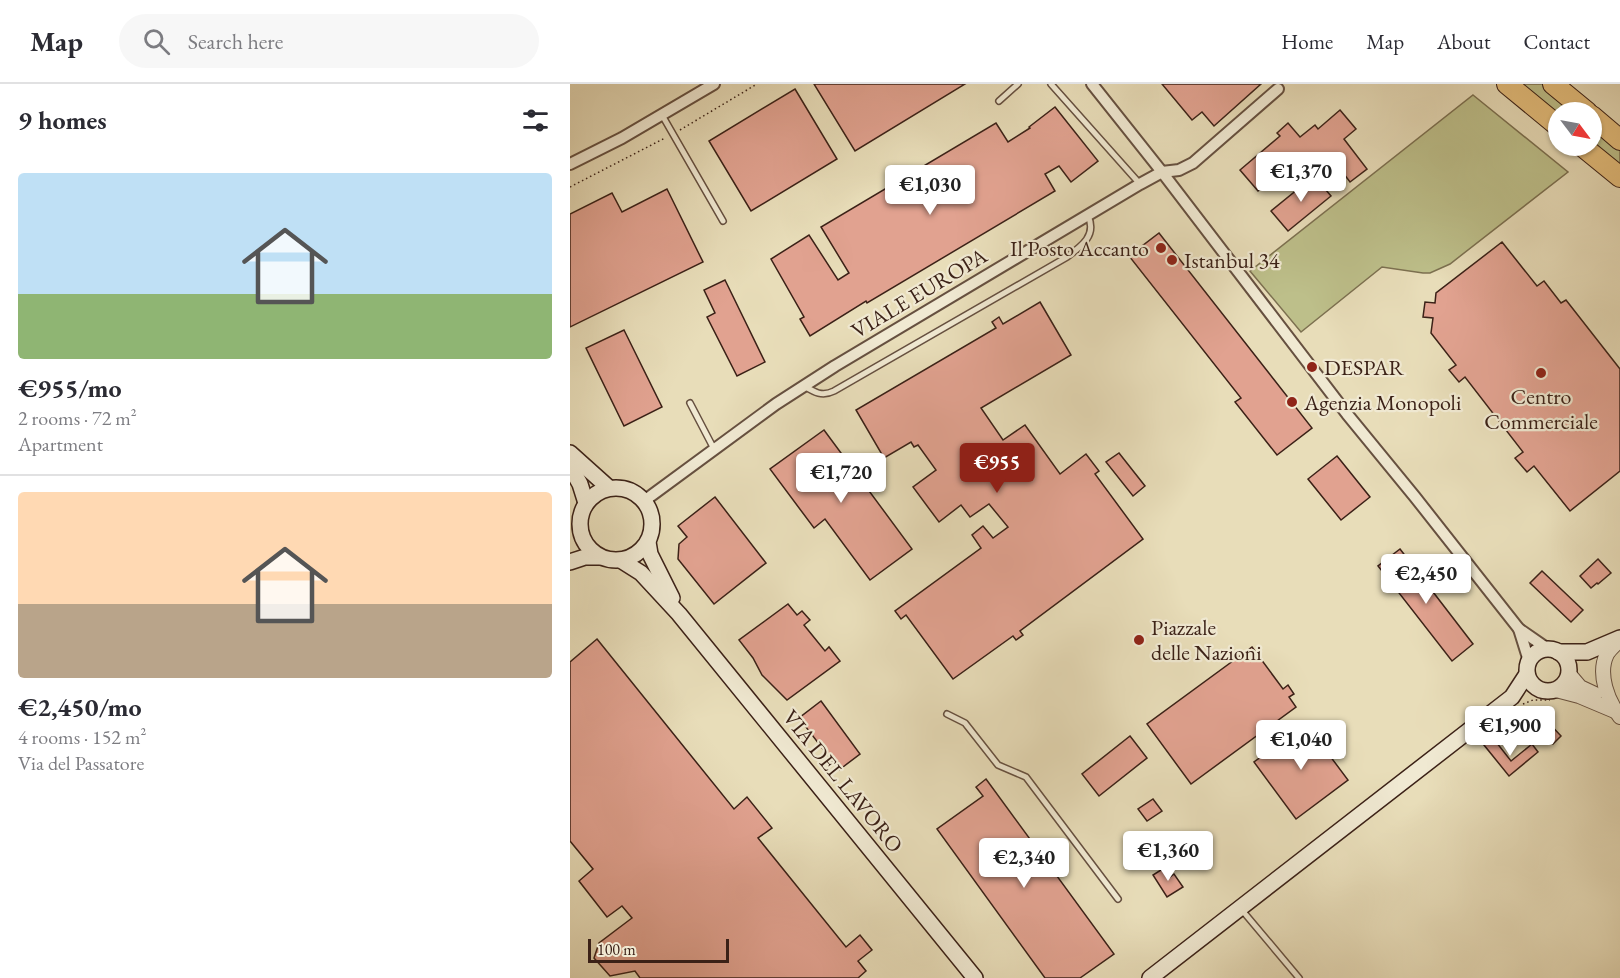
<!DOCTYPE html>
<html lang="en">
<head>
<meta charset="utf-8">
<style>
  body { margin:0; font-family:"EB Garamond",serif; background:#f7f7f7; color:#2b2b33; height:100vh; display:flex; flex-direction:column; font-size:22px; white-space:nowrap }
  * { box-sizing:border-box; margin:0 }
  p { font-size:20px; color:#7c7c81 }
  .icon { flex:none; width:33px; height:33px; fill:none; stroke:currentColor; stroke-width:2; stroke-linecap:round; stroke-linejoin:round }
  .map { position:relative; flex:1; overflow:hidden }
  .side { display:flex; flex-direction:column; background:#fff; width:570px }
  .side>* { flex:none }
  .needle { width:39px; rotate:122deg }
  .fabs { position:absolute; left:978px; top:18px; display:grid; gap:12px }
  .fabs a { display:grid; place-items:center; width:54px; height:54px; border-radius:50%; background:#fff; box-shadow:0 2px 4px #0004; font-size:30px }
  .scale { position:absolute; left:18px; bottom:15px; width:141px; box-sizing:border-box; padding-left:6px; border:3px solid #3b2117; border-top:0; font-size:16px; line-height:21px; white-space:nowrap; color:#3b2117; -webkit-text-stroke:4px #f0e9d2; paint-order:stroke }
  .price { position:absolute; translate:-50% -51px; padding:0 14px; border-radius:6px; background:#fff; color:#222; font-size:20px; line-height:39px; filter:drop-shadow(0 2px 3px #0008) }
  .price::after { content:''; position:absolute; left:50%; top:36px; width:18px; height:14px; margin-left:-9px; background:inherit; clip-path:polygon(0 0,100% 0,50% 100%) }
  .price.selected { background:#8f2418; color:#fff }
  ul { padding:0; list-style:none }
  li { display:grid; align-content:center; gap:12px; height:318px; padding:0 18px }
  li+li { border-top:2px solid #e1e1e2 }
  li span { display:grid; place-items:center; height:186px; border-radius:6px; color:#555 }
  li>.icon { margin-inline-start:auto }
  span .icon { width:108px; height:108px; fill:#fffc; stroke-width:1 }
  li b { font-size:26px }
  h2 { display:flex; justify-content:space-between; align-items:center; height:72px; padding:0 18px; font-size:26px }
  header { display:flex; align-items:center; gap:36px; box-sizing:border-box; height:84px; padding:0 30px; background:#fff; border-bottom:2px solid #e1e1e2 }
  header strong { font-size:28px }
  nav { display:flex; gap:33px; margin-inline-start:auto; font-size:21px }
  .search { width:420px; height:54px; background:#f7f7f7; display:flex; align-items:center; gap:15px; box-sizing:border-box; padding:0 21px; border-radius:33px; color:#7c7c81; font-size:22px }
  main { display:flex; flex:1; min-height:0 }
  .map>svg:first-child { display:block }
</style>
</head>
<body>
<header>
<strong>Map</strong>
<div class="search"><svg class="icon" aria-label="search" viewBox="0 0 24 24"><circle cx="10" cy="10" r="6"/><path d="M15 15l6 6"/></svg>Search here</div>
<nav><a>Home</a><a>Map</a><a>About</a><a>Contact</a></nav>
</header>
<main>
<section class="side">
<h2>9 homes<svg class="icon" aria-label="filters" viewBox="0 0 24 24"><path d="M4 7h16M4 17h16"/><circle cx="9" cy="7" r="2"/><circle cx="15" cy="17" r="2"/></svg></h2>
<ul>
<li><span style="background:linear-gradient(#bfe0f5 65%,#8fb573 0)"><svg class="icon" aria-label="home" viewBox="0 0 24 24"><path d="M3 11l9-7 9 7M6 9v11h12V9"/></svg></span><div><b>€955/mo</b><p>2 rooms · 72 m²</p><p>Apartment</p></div></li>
<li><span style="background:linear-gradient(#ffd9b3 60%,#b9a48a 0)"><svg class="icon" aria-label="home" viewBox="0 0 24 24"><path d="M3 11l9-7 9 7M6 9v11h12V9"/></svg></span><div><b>€2,450/mo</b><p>4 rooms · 152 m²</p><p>Via del Passatore</p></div></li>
</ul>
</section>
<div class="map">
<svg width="1050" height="894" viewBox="0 0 1050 894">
  <rect width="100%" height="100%" fill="#e8ddb9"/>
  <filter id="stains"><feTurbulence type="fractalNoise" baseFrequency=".00333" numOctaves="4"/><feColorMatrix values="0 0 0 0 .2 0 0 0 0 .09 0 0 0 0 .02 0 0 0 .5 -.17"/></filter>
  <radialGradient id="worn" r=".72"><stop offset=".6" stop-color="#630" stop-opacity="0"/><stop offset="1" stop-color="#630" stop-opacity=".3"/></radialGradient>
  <g fill="#bdbf8a" stroke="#7c7050" stroke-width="1.5">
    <polygon points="950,0 973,0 1008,28 988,28 988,32"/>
    <polygon points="903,11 998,88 880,180 860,189 853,189 812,183 731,248 680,187"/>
    <polygon points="1022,39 1050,62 1050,83 1022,59"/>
  </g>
  <g fill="#e1a290" stroke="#3b2117" stroke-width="1.5">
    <polygon points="244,0 395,0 285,67"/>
    <polygon points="592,0 691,0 644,42 632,28 622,36"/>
    <polygon points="225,5 267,75 181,127 139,57"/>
    <polygon points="485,23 528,77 501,98 489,82 475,90 485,107 297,219 296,217 240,252 230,235 234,233 201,175 239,151 268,196 279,189 251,143 426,39 438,58 460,44 459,43"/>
    <polygon points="770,26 786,45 774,55 797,85 780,98 758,69 742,82 743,84 737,89 726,75 688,107 670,86 710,52 707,49 718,39 730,53 745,41 748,45"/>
    <polygon points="744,92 761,112 718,147 701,127"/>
    <polygon points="97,105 133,178 0,243 0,130 42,109 52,128"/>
    <polygon points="589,149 742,344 707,371 665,318 671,314 559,172"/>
    <polygon points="932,158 967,202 974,197 991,219 996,216 1050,285 1050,387 1000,427 964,382 957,388 945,374 953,368 895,293 889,298 879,286 886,281 861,249 863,234 853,233 855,218 865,219 866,209"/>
    <polygon points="155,196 195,278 167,292 137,233 145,229 134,206"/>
    <polygon points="470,218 501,271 411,324 433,356 455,341 490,390 516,370 529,387 525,390 573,455 450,547 453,551 446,556 443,552 383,595 336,531 331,535 325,527 411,464 402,451 413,442 423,454 438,443 419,420 400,433 391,421 369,438 343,403 366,386 348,361 344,363 341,358 314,374 286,326 426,244 422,238 429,233 433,240"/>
    <polygon points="54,246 92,323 54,342 16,264"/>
    <polygon points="254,346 342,465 300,496 255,435 244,444 200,385"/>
    <polygon points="549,369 575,402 563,412 536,378"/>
    <polygon points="767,372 800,413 771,436 738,395"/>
    <polygon points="145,413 196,479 144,520 108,475 109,460 117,453 108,442"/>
    <polygon points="830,465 903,560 882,577 808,482"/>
    <polygon points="1028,475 1041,489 1028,500 1027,499 1021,504 1010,492"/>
    <polygon points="972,487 1013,526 1001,538 960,499"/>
    <polygon points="218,520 227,531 232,527 240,536 234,541 255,567 259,563 270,577 217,616 192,591 183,574 169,556"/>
    <polygon points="27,555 164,725 177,713 202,744 188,754 276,863 290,851 302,866 288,877 296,887 288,894 70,894 65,887 40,892 24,874 29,859 62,834 52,822 37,833 9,797 23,785 0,757 0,578"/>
    <polygon points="682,563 713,605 718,601 724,610 719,613 726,623 621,700 577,640"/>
    <polygon points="251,617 290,670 269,686 229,634"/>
    <polygon points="975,635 991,652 983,660 968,645 968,643"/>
    <polygon points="736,640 778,696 726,735 684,678"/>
    <polygon points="560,652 577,674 529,712 512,690"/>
    <polygon points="923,654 941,677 962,660 968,668 939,692 914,661"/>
    <polygon points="416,695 544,870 510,894 475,894 367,745 413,712 406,703"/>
    <polygon points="583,715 592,727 577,737 568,725"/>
    <polygon points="594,784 600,793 604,790 613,803 597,813 583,791"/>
  </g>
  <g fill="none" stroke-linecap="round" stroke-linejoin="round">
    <defs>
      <g id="service">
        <polyline points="481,0 570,100"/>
        <polyline points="429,17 448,0"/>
        <polyline points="92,31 153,137"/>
        <path d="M 234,302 C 244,308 252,313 264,307 L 497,173 C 512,162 527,151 518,132"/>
        <polyline points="120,319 144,365"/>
        <polyline points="377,630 395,639 428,681 456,693 548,815"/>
        <polyline points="671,825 729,894"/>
      </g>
      <g id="minor">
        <polyline points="522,0 592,88 777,330 845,413 949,545 978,565"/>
        <polyline points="0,80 52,54 144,0"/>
        <polyline points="74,417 206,320 265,282 570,100 592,88 609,86 623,79 708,5"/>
        <polyline points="949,545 959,577"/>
      </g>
      <g id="tertiary">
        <path d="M 1050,556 C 1046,560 1040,565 1037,570 C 1027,590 1038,617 1050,633"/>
        <polyline points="999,590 1010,603 1025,610"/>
        <polyline points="986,606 1009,612 1047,628"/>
      </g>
      <g id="secondary">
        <polyline points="0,369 39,404"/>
        <polyline points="0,382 10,400 16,419"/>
        <circle cx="46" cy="440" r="36"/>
        <polyline points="78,458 80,470 102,514"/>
        <polyline points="52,477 71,489 109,530 405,894"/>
        <polyline points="0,478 15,473 29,473"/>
        <circle cx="978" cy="586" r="21"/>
        <polyline points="988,568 1017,568 1050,554"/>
        <polyline points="580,894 942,613 957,590"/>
      </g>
      <g id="motorway">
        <polyline points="937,0 988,42"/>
        <polyline points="983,0 1017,28"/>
        <polyline points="1022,32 1050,56"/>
        <polyline points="1012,62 1050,93"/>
      </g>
    </defs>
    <use href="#service" stroke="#665040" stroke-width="8"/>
    <use href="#minor" stroke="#665040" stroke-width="14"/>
    <use href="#tertiary" stroke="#665040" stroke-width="16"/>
    <use href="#secondary" stroke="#3b2117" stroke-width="18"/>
    <use href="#motorway" stroke="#3b2117" stroke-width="22"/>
    <g stroke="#3b2117" stroke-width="1.5" stroke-dasharray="1.5 3" stroke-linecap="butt">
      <polyline points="110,46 187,0"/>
      <polyline points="0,103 95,54"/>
      <polyline points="953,620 963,616 980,616"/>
    </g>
    <use href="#service" stroke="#f0e9d2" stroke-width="5"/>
    <use href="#minor" stroke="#f0e9d2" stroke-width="10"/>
    <use href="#tertiary" stroke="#f0e9d2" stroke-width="14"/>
    <use href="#secondary" stroke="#f0e9d2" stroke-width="15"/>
    <use href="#motorway" stroke="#e4be7c" stroke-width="20"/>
  </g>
  <g fill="#8f2418" stroke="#f0e9d2" stroke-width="2">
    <circle cx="591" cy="164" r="6"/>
    <circle cx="602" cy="176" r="6"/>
    <circle cx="742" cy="283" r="6"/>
    <circle cx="971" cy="289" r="6"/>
    <circle cx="722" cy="318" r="6"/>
    <circle cx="569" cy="556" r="6"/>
  </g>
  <g text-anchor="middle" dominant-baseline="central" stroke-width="4.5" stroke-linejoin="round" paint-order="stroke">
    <g font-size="22" fill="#3b2117" stroke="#f0e9d2" text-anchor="start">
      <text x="579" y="164" text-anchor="end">Il Posto Accanto</text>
      <text x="614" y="176">Istanbul 34</text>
      <text x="754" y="283">DESPAR</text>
      <text x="971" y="312" text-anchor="middle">Centro<tspan x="971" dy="25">Commerciale</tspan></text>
      <text x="734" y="318">Agenzia Monopoli</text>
      <text x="581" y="543">Piazzale<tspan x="581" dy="25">delle Nazioni</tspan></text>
    </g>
    <g font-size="22" fill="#3b2117" stroke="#f0e9d2">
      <text transform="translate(349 209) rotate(-31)">VIALE EUROPA</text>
      <text transform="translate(273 697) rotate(51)">VIA DEL LAVORO</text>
    </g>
  </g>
  <rect width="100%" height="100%" filter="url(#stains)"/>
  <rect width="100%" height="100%" fill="url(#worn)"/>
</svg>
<div class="fabs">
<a><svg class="needle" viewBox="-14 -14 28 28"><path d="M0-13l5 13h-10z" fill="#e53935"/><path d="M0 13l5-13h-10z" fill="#7c7c81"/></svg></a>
</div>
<div class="scale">100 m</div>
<b class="price" style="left:731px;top:119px">€1,370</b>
<b class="price" style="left:360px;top:132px">€1,030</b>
<b class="price selected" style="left:427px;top:410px">€955</b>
<b class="price" style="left:271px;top:420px">€1,720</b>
<b class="price" style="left:856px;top:521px">€2,450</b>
<b class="price" style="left:940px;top:673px">€1,900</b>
<b class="price" style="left:731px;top:687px">€1,040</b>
<b class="price" style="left:598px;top:798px">€1,360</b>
<b class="price" style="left:454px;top:805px">€2,340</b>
</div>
</main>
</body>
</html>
